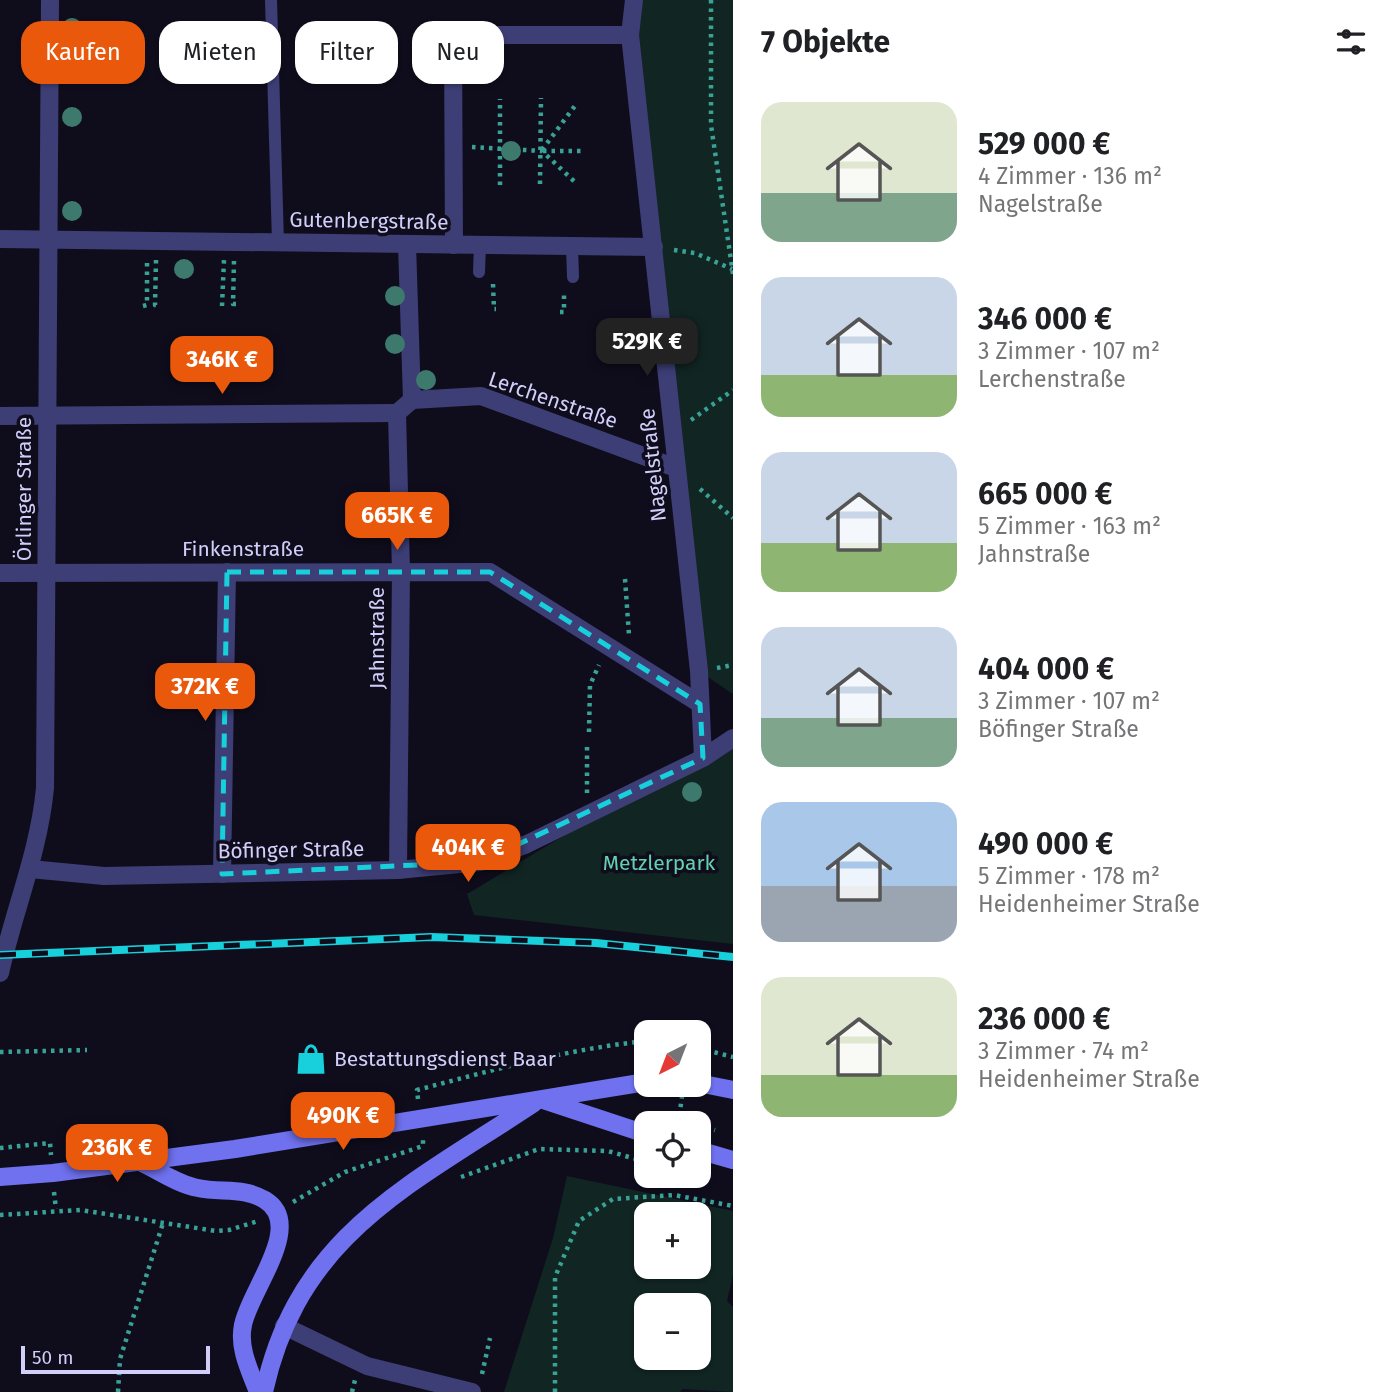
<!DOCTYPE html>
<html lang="de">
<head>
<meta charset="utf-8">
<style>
  body { margin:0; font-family:"Fira Sans",sans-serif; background:#f6f6f6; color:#202124; height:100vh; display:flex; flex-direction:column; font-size:26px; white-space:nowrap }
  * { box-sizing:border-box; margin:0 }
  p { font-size:23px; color:#757577 }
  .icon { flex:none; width:38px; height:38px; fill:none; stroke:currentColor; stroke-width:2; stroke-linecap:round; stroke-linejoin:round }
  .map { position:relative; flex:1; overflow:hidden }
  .sheet { display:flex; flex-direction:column; background:#fff; width:665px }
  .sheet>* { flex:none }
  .guide { position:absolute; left:21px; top:21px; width:606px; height:63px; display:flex; gap:14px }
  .needle { width:46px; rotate:222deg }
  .tools { position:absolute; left:634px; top:1020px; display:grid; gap:14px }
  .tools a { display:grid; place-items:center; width:77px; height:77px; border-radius:14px; background:#fff; box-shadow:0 2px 5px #0004; font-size:35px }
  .scale { position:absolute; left:21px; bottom:18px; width:189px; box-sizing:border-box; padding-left:7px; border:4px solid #d1cefa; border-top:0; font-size:19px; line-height:24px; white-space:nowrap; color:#d1cefa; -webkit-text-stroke:5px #0f0d1c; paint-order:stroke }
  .price { position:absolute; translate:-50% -60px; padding:0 16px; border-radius:14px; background:#ea580c; color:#fff; font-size:23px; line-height:46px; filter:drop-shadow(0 2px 4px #0008) }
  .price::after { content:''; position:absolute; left:50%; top:42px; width:21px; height:16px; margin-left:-10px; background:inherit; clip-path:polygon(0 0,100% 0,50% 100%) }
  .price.current { background:#222; color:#fff }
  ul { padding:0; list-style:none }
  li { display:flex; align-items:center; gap:21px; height:175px; padding:0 28px }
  li span { display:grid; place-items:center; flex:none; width:196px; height:140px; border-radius:21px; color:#555 }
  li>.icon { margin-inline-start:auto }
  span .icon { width:84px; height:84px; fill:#fffc; stroke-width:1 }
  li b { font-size:30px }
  h2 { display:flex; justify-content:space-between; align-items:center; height:84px; padding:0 28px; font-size:30px }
  .pill { padding:0 24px; border-radius:21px; background:#fff; box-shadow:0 2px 5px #0004; font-size:24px; line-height:63px }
  .pill.current { background:#ea580c; color:#fff }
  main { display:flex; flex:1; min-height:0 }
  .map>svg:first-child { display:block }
</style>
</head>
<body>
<main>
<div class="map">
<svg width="733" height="1392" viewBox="0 0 733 1392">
  <rect width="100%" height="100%" fill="#0f0d1c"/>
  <g fill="#112523" fill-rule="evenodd">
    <polygon points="634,0 733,0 733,694 699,671"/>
    <polygon points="733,734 733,944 474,915 467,894"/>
    <path d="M 567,1176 L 733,1211 L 733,1275 L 727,1301 L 733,1307 L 733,1392 L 682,1389 L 680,1392 L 504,1392 L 553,1238 ZM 646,1214 L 698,1214 L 698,1267 L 646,1267 ZM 646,1306 L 698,1306 L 698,1358 L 646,1358 Z"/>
  </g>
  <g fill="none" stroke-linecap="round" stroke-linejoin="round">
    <g stroke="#39a297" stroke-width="4.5" stroke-dasharray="3.5 5" stroke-linecap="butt">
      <polyline points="711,0 711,125 733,274"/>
      <polyline points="472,147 542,151 576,183"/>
      <polyline points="542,150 577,103"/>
      <polyline points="543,151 582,151"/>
      <polyline points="540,184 541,98"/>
      <polyline points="500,185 500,99"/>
      <polyline points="674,250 695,253 732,269"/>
      <polyline points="156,260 155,305 159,306"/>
      <polyline points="234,261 233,304 237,304"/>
      <polyline points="493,284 494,309 496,309"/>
      <polyline points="143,306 147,305 147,262"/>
      <polyline points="222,306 224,260"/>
      <polyline points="560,312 564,312 564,292"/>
      <polyline points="691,420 733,390"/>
      <polyline points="700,489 733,518"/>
      <polyline points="625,579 629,635"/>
      <polyline points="717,668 733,665"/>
      <polyline points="589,732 590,685 599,665"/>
      <polyline points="587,793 587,746"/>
      <polyline points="698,1048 733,1057"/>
      <polyline points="0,1052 87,1050"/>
      <path d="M 418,1099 L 417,1090 C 493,1070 568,1049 646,1041"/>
      <polyline points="679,1119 693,1124"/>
      <polyline points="678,1124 682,1097"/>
      <polyline points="698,1125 715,1130"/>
      <polyline points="0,1148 50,1143 51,1155"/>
      <polyline points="461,1177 539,1149 608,1151 646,1162"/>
      <polyline points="54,1192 56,1209"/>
      <polyline points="293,1202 345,1172 423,1146 423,1139"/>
      <polyline points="0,1215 80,1210 216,1231 229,1230 258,1221"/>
      <polyline points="482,1374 490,1338"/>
      <polyline points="118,1392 120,1359 163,1223"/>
      <polyline points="352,1392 355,1380"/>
      <polyline points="555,1392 555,1277 579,1221 613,1199 674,1195 733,1206"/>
    </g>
    <g stroke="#3d3e76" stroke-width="12">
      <polyline points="271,0 278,243"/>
      <polyline points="572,246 573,277"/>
      <polyline points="479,272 480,245"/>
    </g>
    <g stroke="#3d3e76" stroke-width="18">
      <polyline points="634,0 630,35 699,671 703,758"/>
      <polyline points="0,239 654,247"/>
      <polyline points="454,245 453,35 630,35"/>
      <polyline points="412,400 481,396 676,468"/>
      <polyline points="0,416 397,413"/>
      <polyline points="0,573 490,572 700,704"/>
      <polyline points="30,869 104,876 398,870 480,862 527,844 703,758 733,738"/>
      <polyline points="398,870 401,571 397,413 412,400 407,244"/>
      <polyline points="222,874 227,572"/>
      <path d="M 0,973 C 14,910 39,852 45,788 L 50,0"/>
      <polyline points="284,1326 367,1366 472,1392"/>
    </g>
    <g stroke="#6f71ef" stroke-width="18">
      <polyline points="698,1083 733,1090"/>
      <polyline points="543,1100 646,1134"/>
      <polyline points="698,1150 733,1160"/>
      <path d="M 140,1162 C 158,1170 177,1184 198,1188 C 221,1193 244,1187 265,1200 C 306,1225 249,1291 243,1325 C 238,1348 250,1371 258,1392"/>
      <polyline points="0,1177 53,1173 235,1149 646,1082"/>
      <path d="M 264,1392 C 298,1234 411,1185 534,1103"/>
    </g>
    <defs>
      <polyline id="rail" points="0,955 431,937 596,943 733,957"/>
    </defs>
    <use href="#rail" stroke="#18d0db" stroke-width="8"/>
    <use href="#rail" stroke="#0f0d1c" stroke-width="5" stroke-dasharray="16" stroke-linecap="butt"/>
  </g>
  <g fill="#3d796d">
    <circle cx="72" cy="28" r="10"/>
    <circle cx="72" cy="117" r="10"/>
    <circle cx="511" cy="151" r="10"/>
    <circle cx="72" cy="211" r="10"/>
    <circle cx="184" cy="269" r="10"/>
    <circle cx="395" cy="296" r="10"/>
    <circle cx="395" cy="344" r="10"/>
    <circle cx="426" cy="380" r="10"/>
    <circle cx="692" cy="792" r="10"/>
  </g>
  <path fill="none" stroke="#18d0db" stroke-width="5" stroke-dasharray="14 9" stroke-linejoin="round" d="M 227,572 L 490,572 L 700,704 L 703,758 L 480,862 L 222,874 Z"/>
  <defs>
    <symbol id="shop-bare" viewBox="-9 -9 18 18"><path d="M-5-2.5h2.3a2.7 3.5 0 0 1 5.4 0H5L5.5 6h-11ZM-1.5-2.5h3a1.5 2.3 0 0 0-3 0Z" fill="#18d0db" stroke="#0f0d1c" stroke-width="2.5" paint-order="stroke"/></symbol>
  </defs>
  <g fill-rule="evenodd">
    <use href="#shop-bare" x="289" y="1037" width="44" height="44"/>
  </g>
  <g text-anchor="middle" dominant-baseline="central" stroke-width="7" stroke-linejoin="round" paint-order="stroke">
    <g font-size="21" fill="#d1cefa" stroke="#0f0d1c">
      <text transform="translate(369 221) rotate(1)">Gutenbergstraße</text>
      <text transform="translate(553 400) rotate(19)">Lerchenstraße</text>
      <text transform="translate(653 465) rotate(-96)">Nagelstraße</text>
      <text transform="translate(24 489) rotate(-90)">Örlinger Straße</text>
      <text x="243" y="549">Finkenstraße</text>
      <text transform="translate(377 638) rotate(-90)">Jahnstraße</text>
      <text transform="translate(291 850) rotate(-1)">Böfinger Straße</text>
    </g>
    <g font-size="21" fill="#63d1b0" stroke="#0f0d1c">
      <text x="659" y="863">Metzlerpark</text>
    </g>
    <g font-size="21" fill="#d1cefa" stroke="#0f0d1c" text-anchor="start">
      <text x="334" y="1059">Bestattungsdienst Baar</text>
    </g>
  </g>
</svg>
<div class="tools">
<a><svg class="needle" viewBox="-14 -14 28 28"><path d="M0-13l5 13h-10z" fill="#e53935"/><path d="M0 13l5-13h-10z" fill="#757577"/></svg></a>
<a><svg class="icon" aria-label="locate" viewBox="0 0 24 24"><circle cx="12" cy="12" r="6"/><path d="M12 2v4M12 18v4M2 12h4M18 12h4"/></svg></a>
<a>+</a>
<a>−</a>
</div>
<div class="scale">50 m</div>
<b class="price current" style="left:647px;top:378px">529K €</b>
<b class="price" style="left:222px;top:396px">346K €</b>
<b class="price" style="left:397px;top:552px">665K €</b>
<b class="price" style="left:205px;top:723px">372K €</b>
<b class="price" style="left:468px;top:884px">404K €</b>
<b class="price" style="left:343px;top:1152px">490K €</b>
<b class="price" style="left:117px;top:1184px">236K €</b>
<div class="guide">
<a class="pill current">Kaufen</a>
<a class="pill">Mieten</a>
<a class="pill">Filter</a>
<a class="pill">Neu</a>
</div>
</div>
<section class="sheet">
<h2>7 Objekte<svg class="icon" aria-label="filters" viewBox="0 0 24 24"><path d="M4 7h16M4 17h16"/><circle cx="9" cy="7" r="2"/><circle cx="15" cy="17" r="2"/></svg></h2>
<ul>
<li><span style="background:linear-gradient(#dfe7d0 65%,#7fa58c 0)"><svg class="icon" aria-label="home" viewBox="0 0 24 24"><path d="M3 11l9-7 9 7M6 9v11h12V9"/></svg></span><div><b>529 000 €</b><p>4 Zimmer · 136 m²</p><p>Nagelstraße</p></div></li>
<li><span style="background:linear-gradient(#c9d6e8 70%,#8fb573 0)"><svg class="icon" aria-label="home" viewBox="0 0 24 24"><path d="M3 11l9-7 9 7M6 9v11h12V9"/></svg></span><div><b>346 000 €</b><p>3 Zimmer · 107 m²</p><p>Lerchenstraße</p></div></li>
<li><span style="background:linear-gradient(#c9d6e8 65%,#8fb573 0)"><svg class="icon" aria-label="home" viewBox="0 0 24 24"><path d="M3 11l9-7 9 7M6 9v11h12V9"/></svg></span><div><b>665 000 €</b><p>5 Zimmer · 163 m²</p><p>Jahnstraße</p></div></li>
<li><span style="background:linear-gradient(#c9d6e8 65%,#7fa58c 0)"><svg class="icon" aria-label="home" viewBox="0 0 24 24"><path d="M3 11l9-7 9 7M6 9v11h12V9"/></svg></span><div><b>404 000 €</b><p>3 Zimmer · 107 m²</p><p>Böfinger Straße</p></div></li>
<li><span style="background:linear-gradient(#a9c7e8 60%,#9aa5b1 0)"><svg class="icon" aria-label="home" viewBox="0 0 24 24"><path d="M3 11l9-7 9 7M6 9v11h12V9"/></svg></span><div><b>490 000 €</b><p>5 Zimmer · 178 m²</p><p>Heidenheimer Straße</p></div></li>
<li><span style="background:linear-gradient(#dfe7d0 70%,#8fb573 0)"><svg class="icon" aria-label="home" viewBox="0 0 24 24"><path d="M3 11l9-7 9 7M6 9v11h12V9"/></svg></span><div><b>236 000 €</b><p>3 Zimmer · 74 m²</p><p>Heidenheimer Straße</p></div></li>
</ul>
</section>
</main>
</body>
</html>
